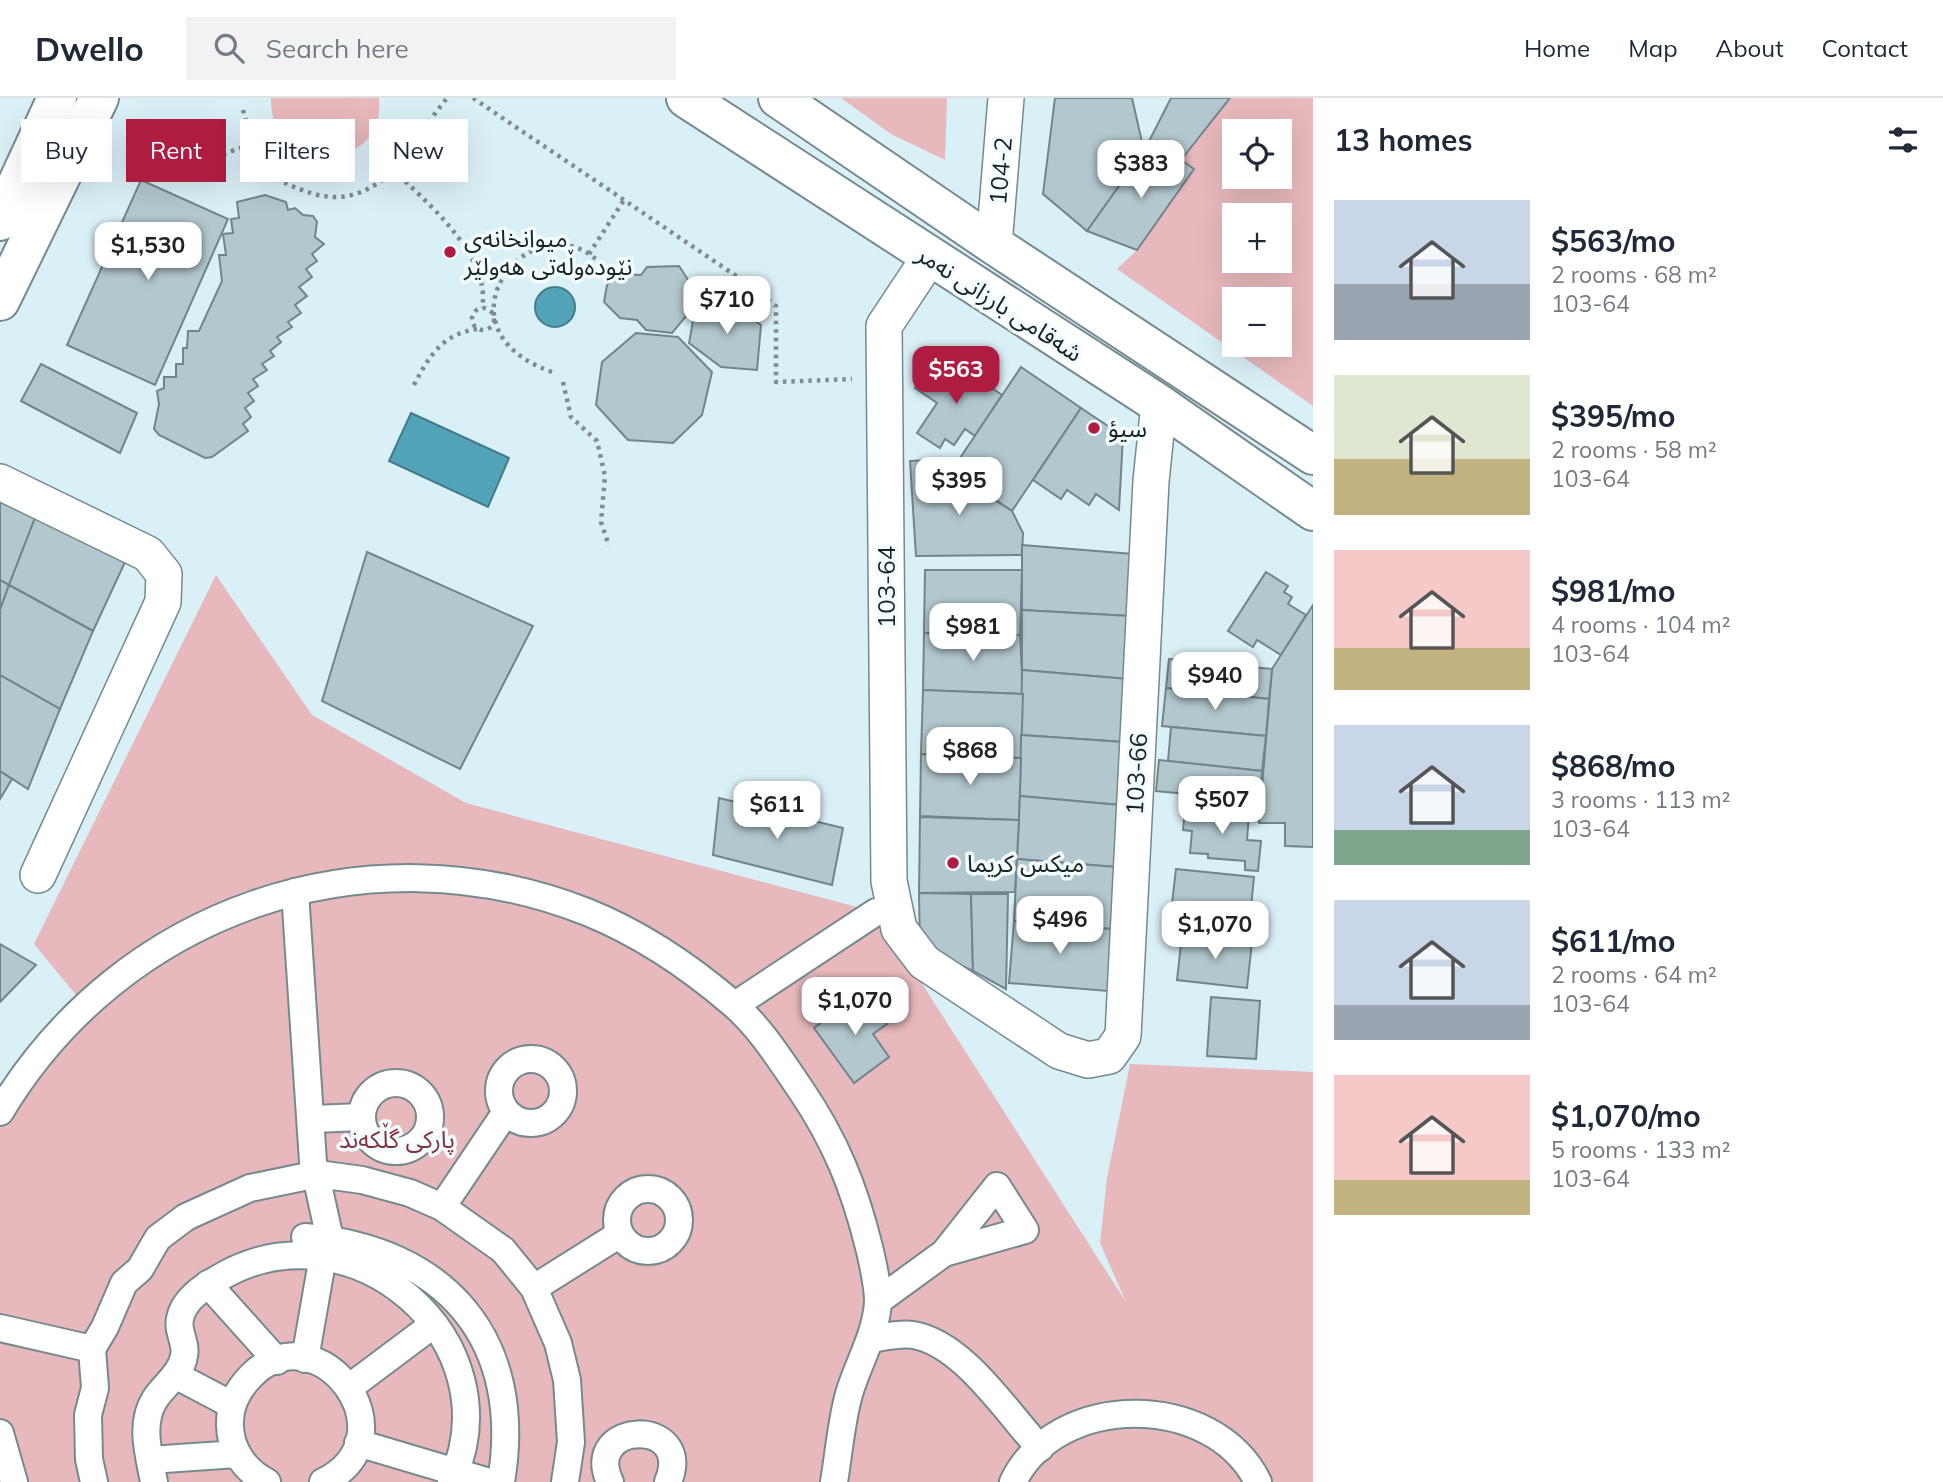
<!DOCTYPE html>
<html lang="en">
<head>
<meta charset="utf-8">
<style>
  body { margin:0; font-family:Mulish,"Noto Sans Arabic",sans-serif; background:#f2f2f3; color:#1f2937; height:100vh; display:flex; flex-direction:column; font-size:26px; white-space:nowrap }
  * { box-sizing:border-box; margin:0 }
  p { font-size:23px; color:#747a83 }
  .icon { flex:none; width:38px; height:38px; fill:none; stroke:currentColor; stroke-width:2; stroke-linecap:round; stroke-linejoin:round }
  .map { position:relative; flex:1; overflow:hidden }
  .details { display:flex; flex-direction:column; background:#fff; width:630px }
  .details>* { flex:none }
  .guide { position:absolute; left:21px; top:21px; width:665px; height:63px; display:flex; gap:14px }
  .buttons { position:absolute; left:1222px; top:21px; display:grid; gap:14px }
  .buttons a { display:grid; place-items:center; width:70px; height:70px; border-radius:0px; background:#fff; box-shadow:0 7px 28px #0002; font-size:35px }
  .price { position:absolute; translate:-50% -60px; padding:0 16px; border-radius:14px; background:#fff; color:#222; font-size:23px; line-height:46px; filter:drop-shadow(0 2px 4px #0008) }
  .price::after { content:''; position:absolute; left:50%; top:42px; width:21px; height:16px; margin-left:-10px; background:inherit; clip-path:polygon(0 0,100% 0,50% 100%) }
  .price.active { background:#af1c42; color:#fff }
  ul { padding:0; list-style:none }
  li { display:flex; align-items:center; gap:21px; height:175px; padding:0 21px }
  li span { display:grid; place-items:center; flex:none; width:196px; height:140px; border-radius:0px; color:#555 }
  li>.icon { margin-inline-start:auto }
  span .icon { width:84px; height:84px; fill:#fffc; stroke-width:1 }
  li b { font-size:30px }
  h2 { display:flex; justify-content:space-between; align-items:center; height:84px; padding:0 21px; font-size:30px }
  .chip { padding:0 24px; border-radius:0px; background:#fff; box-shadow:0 7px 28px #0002; font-size:24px; line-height:63px }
  .chip.active { background:#af1c42; color:#fff }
  header { display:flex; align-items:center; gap:42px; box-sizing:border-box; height:98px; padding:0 35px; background:#fff; border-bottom:2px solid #e0e1e3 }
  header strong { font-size:33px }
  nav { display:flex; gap:38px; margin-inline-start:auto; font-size:24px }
  .search { width:490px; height:63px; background:#f2f2f3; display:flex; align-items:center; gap:18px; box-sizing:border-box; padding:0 24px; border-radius:0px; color:#747a83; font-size:26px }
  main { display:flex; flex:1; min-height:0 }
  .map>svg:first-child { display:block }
</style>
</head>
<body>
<header>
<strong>Dwello</strong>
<div class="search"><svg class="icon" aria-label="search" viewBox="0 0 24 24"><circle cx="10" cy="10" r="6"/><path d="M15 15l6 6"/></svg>Search here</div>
<nav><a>Home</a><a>Map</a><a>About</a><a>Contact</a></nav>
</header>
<main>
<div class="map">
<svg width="1313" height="1384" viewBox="0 0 1313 1384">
  <rect width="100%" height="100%" fill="#daf0f7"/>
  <g fill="#e7b8bc" fill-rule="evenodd">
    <path d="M 271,0 L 379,0 C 388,75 269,82 271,0 Z"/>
    <polygon points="841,0 947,0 945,62 891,36"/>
    <path d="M 1230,0 L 1313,0 L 1313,308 L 1117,171 L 1137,152 L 1194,72 L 1181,62 ZM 1234,33 L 1279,33 L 1279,79 L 1234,79 ZM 1234,117 L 1279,117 L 1279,163 L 1234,163 ZM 1234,201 L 1279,201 L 1279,247 L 1234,247 Z"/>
    <polygon points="216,477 312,617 466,705 876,814 1126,1204 1100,1145 1107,1080 1130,966 1313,974 1313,1384 0,1384 0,1011 8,998 11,973 81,903 34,846"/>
  </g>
  <g fill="#53a3b8" stroke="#427c8c" stroke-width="2">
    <circle cx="555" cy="209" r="20"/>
    <polygon points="411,315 509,360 488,409 389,363"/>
  </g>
  <g fill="#b2c8ce" stroke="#71868c" stroke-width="2">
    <polygon points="1055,0 1132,0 1144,53 1087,133 1043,96"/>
    <polygon points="1171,0 1230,0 1181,62 1144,53"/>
    <polygon points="1144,53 1181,62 1194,71 1137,152 1087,133"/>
    <polygon points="141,82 228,121 155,287 67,247"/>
    <polygon points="265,97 286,104 288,112 295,110 303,117 313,118 317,124 315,139 324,146 312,156 317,163 306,171 312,179 299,189 307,198 295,207 301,215 288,224 292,229 277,239 281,244 270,253 274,258 262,266 267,272 253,281 258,288 248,295 254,303 245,310 251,319 243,326 248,333 212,359 205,360 159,337 154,331 159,306 157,293 164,290 164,279 176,279 176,266 183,266 183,250 187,250 188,233 199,233 222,183 219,157 226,157 223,136 233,135 231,121 239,120 237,104"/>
    <polygon points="679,168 694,191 692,211 672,235 646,232 637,222 620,220 604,204 607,187 618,176 641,177 647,169"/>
    <polygon points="720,200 761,227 757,272 721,269 689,245 694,217"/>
    <polygon points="636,235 678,239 712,274 702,317 673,345 628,342 596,307 602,264"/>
    <polygon points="41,266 137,315 120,355 21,303"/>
    <polygon points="958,267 1002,297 975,338 965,331 954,347 945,341 940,350 917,335 937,305 915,290 926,273 946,286"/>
    <polygon points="1021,269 1081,310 1012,413 952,372"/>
    <polygon points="1081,310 1123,338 1119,412 1096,396 1089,407 1067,392 1061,401 1033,382"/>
    <polygon points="931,362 1012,413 1023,435 1022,457 916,458 910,363"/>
    <polygon points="0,403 35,420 9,487 0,482"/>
    <polygon points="35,420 126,462 93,533 9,487"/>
    <polygon points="1022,447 1133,456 1130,518 1022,512"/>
    <polygon points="367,454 533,528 460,671 322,603"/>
    <polygon points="925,472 1022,472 1020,537 924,535"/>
    <polygon points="1266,474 1288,488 1284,494 1292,499 1288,506 1306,517 1281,557 1257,542 1253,549 1228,533"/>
    <polygon points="0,482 9,487 0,512"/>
    <polygon points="9,487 93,533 60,611 0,577 0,512"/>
    <polygon points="1313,507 1313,749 1285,748 1285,725 1259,725 1272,571"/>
    <polygon points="1022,512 1130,518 1128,581 1022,572"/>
    <polygon points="924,535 1020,537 1023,596 923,592"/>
    <polygon points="1169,561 1272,571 1269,601 1166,590"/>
    <polygon points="1022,572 1128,581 1124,644 1021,637"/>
    <polygon points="0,577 60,611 28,691 0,673"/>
    <polygon points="1166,590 1269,601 1266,638 1162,628"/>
    <polygon points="923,592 1023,596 1021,660 921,656"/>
    <polygon points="1171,629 1266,638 1262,673 1168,663"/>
    <polygon points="1021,637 1124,644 1120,707 1020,698"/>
    <polygon points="921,656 1021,660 1019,722 920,718"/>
    <polygon points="1159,662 1262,673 1260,703 1156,693"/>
    <polygon points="0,673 12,681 0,701"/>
    <polygon points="1020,698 1120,707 1116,769 1017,761"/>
    <polygon points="719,700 843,730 832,787 713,757"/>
    <polygon points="1185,710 1249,716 1247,742 1261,743 1258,773 1245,772 1245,763 1208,760 1208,756 1190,755 1192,733 1183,732"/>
    <polygon points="920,719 1019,722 1015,794 919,795"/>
    <polygon points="1017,761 1116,769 1111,831 1014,823"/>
    <polygon points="1176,771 1254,779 1249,829 1236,828 1237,821 1171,814"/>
    <polygon points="919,795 971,796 973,873 920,848"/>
    <polygon points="971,796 1008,796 1006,891 973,873"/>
    <polygon points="1014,823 1111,831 1108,893 1009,885"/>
    <polygon points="1182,837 1252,844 1247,890 1177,882"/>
    <polygon points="0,846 36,867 0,904"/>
    <polygon points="863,894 887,926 873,936 889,959 854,985 814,930"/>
    <polygon points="1211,899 1260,903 1256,961 1207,958"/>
  </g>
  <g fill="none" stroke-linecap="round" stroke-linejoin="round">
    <defs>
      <g id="pedestrian">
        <polyline points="295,794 313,1064 330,1141"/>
        <polyline points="735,907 876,814"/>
        <circle cx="531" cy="993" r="32"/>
        <circle cx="396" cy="1019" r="34"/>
        <path d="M 0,1014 C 121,812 366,727 587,814 C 639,835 691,870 733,906 C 760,929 781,963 801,992 C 836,1044 854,1089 869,1149 C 873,1166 878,1186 878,1204 C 876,1237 858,1265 849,1296 C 841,1324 839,1355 834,1384"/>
        <polyline points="313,1021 362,1019"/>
        <circle cx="648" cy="1122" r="31"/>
        <polyline points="442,1109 506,1014"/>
        <path d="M 305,1139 C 446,1151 525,1242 501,1384"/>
        <polyline points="208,1186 277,1263"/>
        <polyline points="534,1190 620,1136"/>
        <polyline points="878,1203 944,1155 997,1088 1025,1132 944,1155"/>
        <polyline points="0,1230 92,1251"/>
        <path d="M 871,1241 C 884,1239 900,1235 913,1237 C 963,1245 1007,1315 1040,1350"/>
        <polyline points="305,1261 323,1158"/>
        <polyline points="175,1277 232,1307"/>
        <polyline points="350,1289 434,1226"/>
        <polyline points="0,1335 14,1384"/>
        <polyline points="358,1345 489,1384"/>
        <polyline points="150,1362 237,1356"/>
        <polyline points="94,1384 89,1361 88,1317 95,1290 92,1251 105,1229 124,1185 140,1171 158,1140 186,1119 250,1090 318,1076 362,1082 410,1095 442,1109 503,1152 534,1190 558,1245 567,1282 571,1344 565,1384"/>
        <path d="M 154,1384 C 149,1357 139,1326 155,1301 C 164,1287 181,1276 184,1258 C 187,1246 177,1233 180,1221 C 183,1202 203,1189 219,1180 C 351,1101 517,1243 451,1384"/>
        <path d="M 267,1384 C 244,1372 229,1350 230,1324 C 230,1305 239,1290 252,1277 C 318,1211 416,1338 323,1384"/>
        <path d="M 610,1384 C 581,1323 695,1318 668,1384"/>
        <path d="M 1013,1384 C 1057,1293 1213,1293 1258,1384"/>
      </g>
      <g id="minor">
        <polyline points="994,147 1006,0"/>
        <polyline points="929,160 884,228 889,783 899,831 924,864 1059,953 1088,962 1109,958 1123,938 1151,383 1159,306"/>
        <polyline points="0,384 148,456 164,476 163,504 38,777"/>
      </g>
      <g id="primary">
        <polyline points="686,0 1159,306 1313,413"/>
        <polyline points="778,0 994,147 1313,357"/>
        <polyline points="0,123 57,0"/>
        <polyline points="0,203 99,0"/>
      </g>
    </defs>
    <use href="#pedestrian" stroke="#758a90" stroke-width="30"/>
    <use href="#minor" stroke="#758a90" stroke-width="38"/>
    <use href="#primary" stroke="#758a90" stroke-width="42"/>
    <g stroke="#7d8d91" stroke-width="4.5" stroke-dasharray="3.5 5" stroke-linecap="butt">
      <polyline points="473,0 754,190 776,208 776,284 852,281"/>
      <path d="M 243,12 L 250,37 L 270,64 L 265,76 C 310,96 340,114 385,80 L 447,0"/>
      <polyline points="191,68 254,45"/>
      <path d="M 393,72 C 426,103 492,159 482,210"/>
      <polyline points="589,156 624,102"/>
      <circle cx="483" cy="221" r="11"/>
      <path d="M 552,274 C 422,228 541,91 605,171"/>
      <polyline points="563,284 571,319 597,343 605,378 601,424 609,448"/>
      <path d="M 414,287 C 429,258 443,235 478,231"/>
    </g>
    <use href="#pedestrian" stroke="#fff" stroke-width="26"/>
    <use href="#minor" stroke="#fff" stroke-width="35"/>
    <use href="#primary" stroke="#fff" stroke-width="38"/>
  </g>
  <g fill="#af1c42" stroke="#f2fbfe" stroke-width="2.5">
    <circle cx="450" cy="154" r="7"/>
    <circle cx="1094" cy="330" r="7"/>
    <circle cx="953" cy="765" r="7"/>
  </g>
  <g text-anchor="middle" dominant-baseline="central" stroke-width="7" stroke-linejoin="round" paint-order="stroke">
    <g font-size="24" fill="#192224" stroke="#f2fbfe">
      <text transform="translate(1000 73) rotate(-85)">104-2</text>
      <text transform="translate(1000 205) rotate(33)">شەقامی بارزانی نەمر</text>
      <text transform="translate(886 489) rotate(-90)">103-64</text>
      <text transform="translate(1136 676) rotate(-87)">103-66</text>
    </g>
    <g font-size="24" fill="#192224" stroke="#f2fbfe" text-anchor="start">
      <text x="464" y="140">میوانخانەی<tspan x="464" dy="28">نێودەوڵەتی هەولێر</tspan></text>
      <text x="1108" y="330">سيؤ</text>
      <text x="967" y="765">ميكس كريما</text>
    </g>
    <g font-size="24" fill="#84313e" stroke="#f2fbfe">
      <text x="397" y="1041">پارکی گڵکەند</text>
    </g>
  </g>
</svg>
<div class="buttons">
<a><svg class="icon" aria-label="locate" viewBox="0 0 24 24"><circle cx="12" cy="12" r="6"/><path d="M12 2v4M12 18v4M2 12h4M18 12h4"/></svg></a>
<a>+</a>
<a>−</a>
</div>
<b class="price" style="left:1141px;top:102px">$383</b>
<b class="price" style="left:148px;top:184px">$1,530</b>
<b class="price" style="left:727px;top:238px">$710</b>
<b class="price active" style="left:956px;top:308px">$563</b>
<b class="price" style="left:959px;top:419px">$395</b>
<b class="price" style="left:973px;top:565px">$981</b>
<b class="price" style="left:1215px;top:614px">$940</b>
<b class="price" style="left:970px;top:689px">$868</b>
<b class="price" style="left:1222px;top:738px">$507</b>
<b class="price" style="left:777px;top:743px">$611</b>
<b class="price" style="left:1060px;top:858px">$496</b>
<b class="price" style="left:1215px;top:863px">$1,070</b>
<b class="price" style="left:855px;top:939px">$1,070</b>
<div class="guide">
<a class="chip">Buy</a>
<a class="chip active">Rent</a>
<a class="chip">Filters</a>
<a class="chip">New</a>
</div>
</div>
<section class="details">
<h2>13 homes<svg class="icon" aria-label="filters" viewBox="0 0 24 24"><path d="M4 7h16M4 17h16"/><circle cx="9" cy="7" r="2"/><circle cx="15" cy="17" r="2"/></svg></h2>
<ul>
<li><span style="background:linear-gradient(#c9d6e8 60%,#9aa5b1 0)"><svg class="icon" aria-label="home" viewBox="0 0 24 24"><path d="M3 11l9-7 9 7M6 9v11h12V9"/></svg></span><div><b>$563/mo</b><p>2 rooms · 68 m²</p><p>103-64</p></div></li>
<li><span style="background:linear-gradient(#dfe7d0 60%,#c2b280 0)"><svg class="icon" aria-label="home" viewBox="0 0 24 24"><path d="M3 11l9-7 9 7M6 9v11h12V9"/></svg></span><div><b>$395/mo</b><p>2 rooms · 58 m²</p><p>103-64</p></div></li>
<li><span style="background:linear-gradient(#f6c9c9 70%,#c2b280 0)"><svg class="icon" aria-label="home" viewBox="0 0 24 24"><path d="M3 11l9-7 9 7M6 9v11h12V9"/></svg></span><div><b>$981/mo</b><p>4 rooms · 104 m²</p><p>103-64</p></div></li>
<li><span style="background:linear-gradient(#c9d6e8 75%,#7fa58c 0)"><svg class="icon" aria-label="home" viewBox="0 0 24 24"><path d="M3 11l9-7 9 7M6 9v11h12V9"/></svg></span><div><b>$868/mo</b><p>3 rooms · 113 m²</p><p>103-64</p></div></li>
<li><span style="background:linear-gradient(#c9d6e8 75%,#9aa5b1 0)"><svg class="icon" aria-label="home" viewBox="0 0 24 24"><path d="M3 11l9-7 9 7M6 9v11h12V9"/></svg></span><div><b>$611/mo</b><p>2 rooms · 64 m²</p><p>103-64</p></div></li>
<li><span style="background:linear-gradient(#f6c9c9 75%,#c2b280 0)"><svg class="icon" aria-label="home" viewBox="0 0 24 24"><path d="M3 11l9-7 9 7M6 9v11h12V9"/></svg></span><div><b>$1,070/mo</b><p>5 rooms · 133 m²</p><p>103-64</p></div></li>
</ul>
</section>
</main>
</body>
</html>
